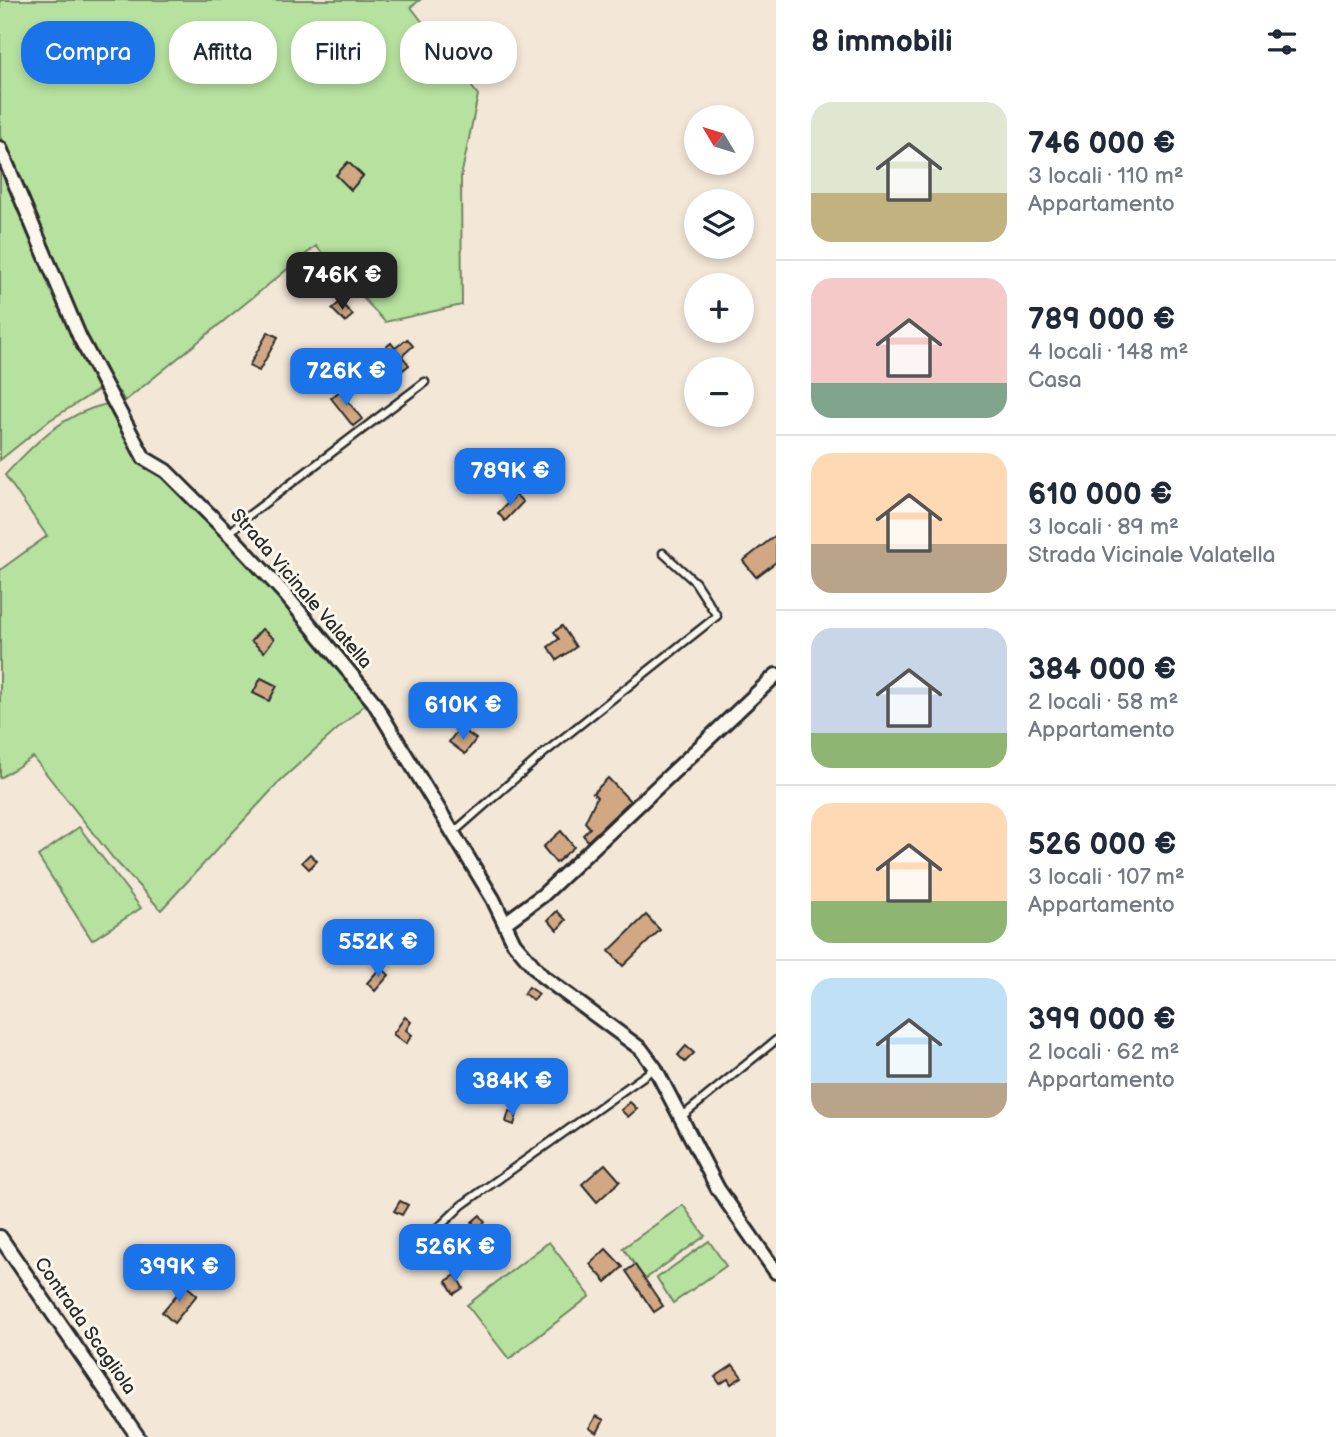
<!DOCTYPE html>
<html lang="it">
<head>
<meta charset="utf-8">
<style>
  body { margin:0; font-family:"Balsamiq Sans",sans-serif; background:#f2f2f3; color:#1f2937; height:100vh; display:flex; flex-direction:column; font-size:26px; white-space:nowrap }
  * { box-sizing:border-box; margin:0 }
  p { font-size:23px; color:#747a83 }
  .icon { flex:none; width:38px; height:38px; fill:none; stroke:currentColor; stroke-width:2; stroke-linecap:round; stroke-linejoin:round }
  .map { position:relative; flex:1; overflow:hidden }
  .drawer { display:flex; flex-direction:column; background:#fff; width:560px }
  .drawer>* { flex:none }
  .banner { position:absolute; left:21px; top:21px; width:649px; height:63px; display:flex; gap:14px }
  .needle { width:46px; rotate:308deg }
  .tools { position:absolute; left:684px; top:105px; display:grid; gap:14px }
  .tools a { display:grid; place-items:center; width:70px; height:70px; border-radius:50%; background:#fff; box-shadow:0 4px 10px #0003; font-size:35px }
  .price { position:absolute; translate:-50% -60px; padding:0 16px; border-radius:14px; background:#1a73e8; color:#fff; font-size:23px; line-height:46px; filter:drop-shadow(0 2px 4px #0008) }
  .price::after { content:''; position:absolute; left:50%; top:42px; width:21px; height:16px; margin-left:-10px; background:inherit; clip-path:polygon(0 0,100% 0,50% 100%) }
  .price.selected { background:#222; color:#fff }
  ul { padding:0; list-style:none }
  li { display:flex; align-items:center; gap:21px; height:175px; padding:0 35px }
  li+li { border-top:2px solid #e0e1e3 }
  li span { display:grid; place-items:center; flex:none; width:196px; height:140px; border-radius:21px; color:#555 }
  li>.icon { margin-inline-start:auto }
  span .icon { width:84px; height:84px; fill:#fffc; stroke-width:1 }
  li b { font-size:30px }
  h2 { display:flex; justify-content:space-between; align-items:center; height:84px; padding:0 35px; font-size:30px }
  .chip { padding:0 24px; border-radius:28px; background:#fff; box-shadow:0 4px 10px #0003; font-size:24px; line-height:63px }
  .chip.selected { background:#1a73e8; color:#fff }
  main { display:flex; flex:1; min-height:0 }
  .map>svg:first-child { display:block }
</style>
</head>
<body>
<main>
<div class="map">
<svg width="776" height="1437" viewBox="0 0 776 1437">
  <rect width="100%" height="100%" fill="#f3e7d7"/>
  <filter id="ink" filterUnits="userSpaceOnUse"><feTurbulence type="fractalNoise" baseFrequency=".0143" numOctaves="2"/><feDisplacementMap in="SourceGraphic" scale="14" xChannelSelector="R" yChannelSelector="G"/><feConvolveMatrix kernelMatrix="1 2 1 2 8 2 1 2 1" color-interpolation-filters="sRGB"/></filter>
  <g filter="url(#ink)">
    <g fill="#b6e19e" stroke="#708664" stroke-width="2">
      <polygon points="0,0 420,0 411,7 478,95 461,177 462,305 385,322 316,246 125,401 119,392 113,394 43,241 0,136"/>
      <polygon points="0,158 98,390 50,420 0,460"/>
      <path d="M 107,404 L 136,458 L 170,483 L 228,540 L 369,701 L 281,780 L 161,910 L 113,858 L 33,757 L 0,778 L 0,570 L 47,536 L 5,475 C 36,442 62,414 107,404 Z"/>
      <polygon points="79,827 141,908 92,940 38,856"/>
      <polygon points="683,1205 705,1236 645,1279 623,1248"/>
      <polygon points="709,1241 726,1266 673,1303 657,1278"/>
      <polygon points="549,1242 590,1296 509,1359 467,1305"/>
    </g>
    <g fill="#d1a883" stroke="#2b2b2b" stroke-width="2">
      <polygon points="348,162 363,176 351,190 336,175"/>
      <polygon points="340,302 353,315 345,322 332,309"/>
      <polygon points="268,332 278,337 259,371 249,366"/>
      <polygon points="407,339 413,346 402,356 409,365 398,374 391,366 385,371 379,363 385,358 380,352 391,343 395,348"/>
      <polygon points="340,391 362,419 353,426 331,398"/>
      <polygon points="516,495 523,502 505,521 498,513"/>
      <polygon points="776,535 776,562 756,577 743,561"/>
      <polygon points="562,626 576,647 557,660 548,647 559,639 554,632"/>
      <polygon points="262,629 274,639 264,652 251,641"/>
      <polygon points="261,678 277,686 269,701 253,693"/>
      <polygon points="457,731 463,736 466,732 476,739 465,754 449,742"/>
      <polygon points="608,778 630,801 588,841 583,835 590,828 585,822 597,797 593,793"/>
      <polygon points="561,831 574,847 556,863 543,847"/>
      <polygon points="310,854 317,861 309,869 302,862"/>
      <polygon points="557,911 566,920 557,930 548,920"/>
      <polygon points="646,915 660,930 623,966 609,951"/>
      <polygon points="381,967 389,975 375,991 367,983"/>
      <polygon points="529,987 539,994 534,1000 524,994"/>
      <polygon points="405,1017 411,1022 406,1030 412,1035 406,1044 393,1034"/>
      <polygon points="686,1046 694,1053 685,1062 678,1055"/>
      <polygon points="630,1102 637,1109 628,1117 621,1110"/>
      <polygon points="509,1111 517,1114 514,1125 506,1122"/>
      <polygon points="605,1164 620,1181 597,1202 582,1184"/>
      <polygon points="400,1201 408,1205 402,1215 394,1211"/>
      <polygon points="480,1215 485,1222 477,1229 472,1222"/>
      <polygon points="606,1249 623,1267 606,1282 590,1264"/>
      <polygon points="635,1265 663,1306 654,1312 626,1271"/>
      <polygon points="456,1275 463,1288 454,1294 446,1281"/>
      <polygon points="185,1285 197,1295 174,1323 162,1312"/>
      <polygon points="733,1365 742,1377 731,1384 728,1379 720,1384 715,1377"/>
      <polygon points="596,1416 604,1420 597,1433 589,1428"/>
    </g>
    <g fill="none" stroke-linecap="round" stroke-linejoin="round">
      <defs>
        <g id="lane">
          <polyline points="229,534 244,519 425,382"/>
          <polyline points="454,832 543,754 717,616 695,582 663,553"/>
          <polyline points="680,1118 776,1040"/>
          <polyline points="434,1232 462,1205 655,1068"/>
        </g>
        <g id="street">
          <polyline points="0,148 80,338 144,458 166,471 232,537 284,593 373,701 493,899 514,943 542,976 641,1049 655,1068 718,1189 776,1272"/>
          <polyline points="505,923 543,895 776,675"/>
          <polyline points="0,1237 138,1437"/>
        </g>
      </defs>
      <use href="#lane" stroke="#2b2b2b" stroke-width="11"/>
      <use href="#street" stroke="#2b2b2b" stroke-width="18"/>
      <use href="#lane" stroke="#fbf7ec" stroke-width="6"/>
      <use href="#street" stroke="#fbf7ec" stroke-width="12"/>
    </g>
  </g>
  <g text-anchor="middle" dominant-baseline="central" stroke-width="6" stroke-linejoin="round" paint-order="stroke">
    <g font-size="19" fill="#2b2b2b" stroke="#fbf7ec">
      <text transform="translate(301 589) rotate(49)">Strada Vicinale Valatella</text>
      <text transform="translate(85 1326) rotate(55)">Contrada Scagliola</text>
    </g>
  </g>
</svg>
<div class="tools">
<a><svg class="needle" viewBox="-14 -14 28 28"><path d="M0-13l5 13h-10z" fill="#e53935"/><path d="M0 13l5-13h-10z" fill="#747a83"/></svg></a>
<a><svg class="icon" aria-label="layers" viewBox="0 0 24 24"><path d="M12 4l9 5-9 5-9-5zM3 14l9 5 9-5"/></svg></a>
<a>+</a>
<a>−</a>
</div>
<b class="price selected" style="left:342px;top:312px">746K €</b>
<b class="price" style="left:346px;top:408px">726K €</b>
<b class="price" style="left:510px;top:508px">789K €</b>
<b class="price" style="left:463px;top:742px">610K €</b>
<b class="price" style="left:378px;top:979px">552K €</b>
<b class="price" style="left:512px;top:1118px">384K €</b>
<b class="price" style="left:455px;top:1284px">526K €</b>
<b class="price" style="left:179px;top:1304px">399K €</b>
<div class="banner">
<a class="chip selected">Compra</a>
<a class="chip">Affitta</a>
<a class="chip">Filtri</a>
<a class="chip">Nuovo</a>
</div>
</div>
<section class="drawer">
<h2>8 immobili<svg class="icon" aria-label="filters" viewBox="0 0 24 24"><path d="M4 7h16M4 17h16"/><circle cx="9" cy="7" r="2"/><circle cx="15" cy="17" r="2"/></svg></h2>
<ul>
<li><span style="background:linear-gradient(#dfe7d0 65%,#c2b280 0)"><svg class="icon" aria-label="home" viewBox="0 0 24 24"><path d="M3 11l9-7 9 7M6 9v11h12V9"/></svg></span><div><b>746 000 €</b><p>3 locali · 110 m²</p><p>Appartamento</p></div></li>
<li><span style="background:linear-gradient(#f6c9c9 75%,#7fa58c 0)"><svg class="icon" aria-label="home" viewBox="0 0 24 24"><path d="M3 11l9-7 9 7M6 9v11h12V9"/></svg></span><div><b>789 000 €</b><p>4 locali · 148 m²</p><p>Casa</p></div></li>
<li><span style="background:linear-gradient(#ffd9b3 65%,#b9a48a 0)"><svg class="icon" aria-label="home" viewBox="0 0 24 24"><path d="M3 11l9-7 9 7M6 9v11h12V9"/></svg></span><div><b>610 000 €</b><p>3 locali · 89 m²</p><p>Strada Vicinale Valatella</p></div></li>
<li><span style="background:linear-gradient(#c9d6e8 75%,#8fb573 0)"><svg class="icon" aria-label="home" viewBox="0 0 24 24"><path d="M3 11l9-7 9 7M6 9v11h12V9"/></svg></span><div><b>384 000 €</b><p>2 locali · 58 m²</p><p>Appartamento</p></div></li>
<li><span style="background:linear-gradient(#ffd9b3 70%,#8fb573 0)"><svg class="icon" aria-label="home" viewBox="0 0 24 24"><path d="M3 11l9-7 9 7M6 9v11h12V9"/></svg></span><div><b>526 000 €</b><p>3 locali · 107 m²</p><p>Appartamento</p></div></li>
<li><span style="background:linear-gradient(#bfe0f5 75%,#b9a48a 0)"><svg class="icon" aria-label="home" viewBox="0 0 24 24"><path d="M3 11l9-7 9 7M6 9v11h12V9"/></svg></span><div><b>399 000 €</b><p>2 locali · 62 m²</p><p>Appartamento</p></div></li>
</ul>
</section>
</main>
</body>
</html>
